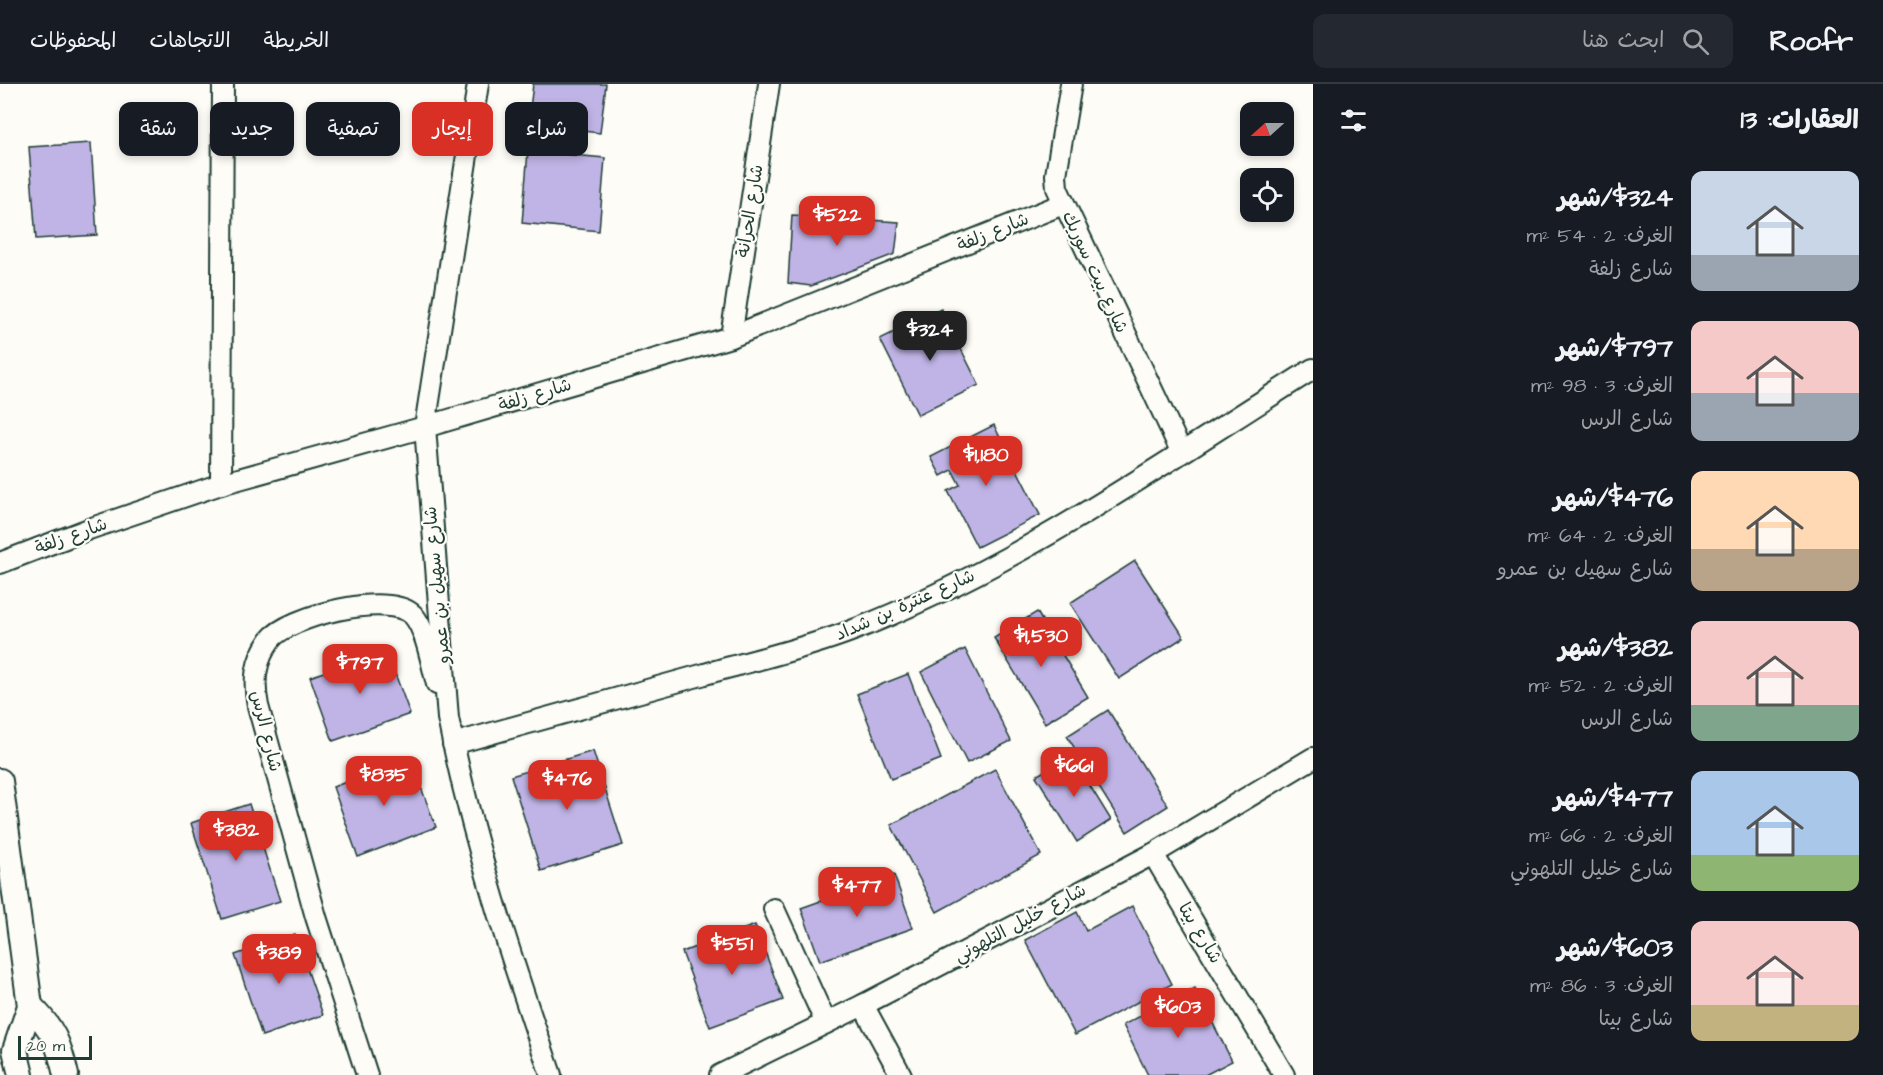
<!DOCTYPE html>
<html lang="ar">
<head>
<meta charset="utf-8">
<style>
  body { margin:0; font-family:"Architects Daughter","Playpen Sans Arabic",sans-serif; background:#242831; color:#f1f3f6; direction:rtl; height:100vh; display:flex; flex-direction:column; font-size:22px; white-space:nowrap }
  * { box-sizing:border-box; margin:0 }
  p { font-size:20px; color:#9ea1a6 }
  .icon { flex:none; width:33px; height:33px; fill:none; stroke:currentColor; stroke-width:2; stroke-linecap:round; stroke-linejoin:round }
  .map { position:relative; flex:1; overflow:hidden; direction:ltr }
  .sheet { display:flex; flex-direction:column; background:#171b24; width:570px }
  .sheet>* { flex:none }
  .banner { position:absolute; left:18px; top:18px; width:570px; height:54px; direction:rtl; display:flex; gap:12px }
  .needle { width:39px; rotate:249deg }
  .tools { position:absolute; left:1240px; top:18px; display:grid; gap:12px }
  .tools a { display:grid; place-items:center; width:54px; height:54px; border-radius:12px; background:#171b24; box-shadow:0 3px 9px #0003; font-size:30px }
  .scale { position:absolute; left:18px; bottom:15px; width:74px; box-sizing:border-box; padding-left:6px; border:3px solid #1f3d34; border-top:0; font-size:16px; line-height:21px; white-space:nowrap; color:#1f3d34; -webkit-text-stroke:4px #fdfcf7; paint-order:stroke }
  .price { position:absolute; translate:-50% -51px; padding:0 14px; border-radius:12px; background:#d93025; color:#fff; font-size:20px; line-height:39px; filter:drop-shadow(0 2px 3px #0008) }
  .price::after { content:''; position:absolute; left:50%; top:36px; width:18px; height:14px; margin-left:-9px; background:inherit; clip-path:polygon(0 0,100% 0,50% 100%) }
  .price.active { background:#222; color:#fff }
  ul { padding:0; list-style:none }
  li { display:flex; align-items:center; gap:18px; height:150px; padding:0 24px }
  li span { display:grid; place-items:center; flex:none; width:168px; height:120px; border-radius:12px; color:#555 }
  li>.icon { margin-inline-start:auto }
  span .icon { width:72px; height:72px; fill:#fffc; stroke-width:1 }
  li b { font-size:26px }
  h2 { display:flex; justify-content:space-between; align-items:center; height:72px; padding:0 24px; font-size:26px }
  .pill { padding:0 21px; border-radius:12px; background:#171b24; box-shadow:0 3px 9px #0003; font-size:21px; line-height:54px }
  .pill.active { background:#d93025; color:#fff }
  header { display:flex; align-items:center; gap:36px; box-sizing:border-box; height:84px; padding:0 30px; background:#171b24; border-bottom:2px solid #363941 }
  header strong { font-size:28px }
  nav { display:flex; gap:33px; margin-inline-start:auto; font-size:21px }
  .search { width:420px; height:54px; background:#242831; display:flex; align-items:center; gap:15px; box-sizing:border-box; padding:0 21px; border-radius:12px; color:#9ea1a6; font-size:22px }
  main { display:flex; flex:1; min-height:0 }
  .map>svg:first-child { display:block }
</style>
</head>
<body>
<header>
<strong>Roofr</strong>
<div class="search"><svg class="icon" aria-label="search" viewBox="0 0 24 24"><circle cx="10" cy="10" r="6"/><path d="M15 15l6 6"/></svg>ابحث هنا</div>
<nav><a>الخريطة</a><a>الاتجاهات</a><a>المحفوظات</a></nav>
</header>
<main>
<section class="sheet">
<h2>العقارات: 13<svg class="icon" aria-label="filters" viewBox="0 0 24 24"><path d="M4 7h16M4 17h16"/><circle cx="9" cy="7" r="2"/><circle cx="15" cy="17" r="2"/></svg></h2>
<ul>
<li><span style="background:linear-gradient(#c9d6e8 70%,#9aa5b1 0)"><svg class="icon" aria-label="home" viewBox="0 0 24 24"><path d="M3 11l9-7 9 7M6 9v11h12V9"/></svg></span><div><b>$324/شهر</b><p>الغرف: 2 · 54 m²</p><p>شارع زلفة</p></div></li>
<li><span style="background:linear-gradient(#f6c9c9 60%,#9aa5b1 0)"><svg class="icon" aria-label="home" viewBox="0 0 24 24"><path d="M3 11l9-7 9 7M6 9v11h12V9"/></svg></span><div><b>$797/شهر</b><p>الغرف: 3 · 98 m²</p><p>شارع الرس</p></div></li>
<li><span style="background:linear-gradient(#ffd9b3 65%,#b9a48a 0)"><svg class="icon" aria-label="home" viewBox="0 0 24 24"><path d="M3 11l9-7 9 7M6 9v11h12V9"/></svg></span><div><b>$476/شهر</b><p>الغرف: 2 · 64 m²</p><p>شارع سهيل بن عمرو</p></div></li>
<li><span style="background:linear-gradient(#f6c9c9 70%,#7fa58c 0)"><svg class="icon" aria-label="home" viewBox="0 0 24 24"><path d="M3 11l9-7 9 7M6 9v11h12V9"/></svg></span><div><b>$382/شهر</b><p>الغرف: 2 · 52 m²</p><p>شارع الرس</p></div></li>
<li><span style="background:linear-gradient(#a9c7e8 70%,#8fb573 0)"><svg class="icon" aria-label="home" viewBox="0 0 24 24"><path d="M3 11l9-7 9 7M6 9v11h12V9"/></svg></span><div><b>$477/شهر</b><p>الغرف: 2 · 66 m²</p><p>شارع خليل التلهوني</p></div></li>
<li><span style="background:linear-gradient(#f6c9c9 70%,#c2b280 0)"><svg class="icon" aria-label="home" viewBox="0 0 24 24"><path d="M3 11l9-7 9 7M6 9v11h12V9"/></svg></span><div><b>$603/شهر</b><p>الغرف: 3 · 86 m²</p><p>شارع بيتا</p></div></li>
</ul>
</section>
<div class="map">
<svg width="1313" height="991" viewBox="0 0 1313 991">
  <rect width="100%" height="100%" fill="#fdfcf7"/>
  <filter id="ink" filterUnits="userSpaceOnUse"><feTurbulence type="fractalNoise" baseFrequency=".0167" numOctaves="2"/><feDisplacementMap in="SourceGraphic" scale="12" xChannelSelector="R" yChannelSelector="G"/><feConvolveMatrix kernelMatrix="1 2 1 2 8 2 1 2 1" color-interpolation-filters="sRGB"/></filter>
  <g filter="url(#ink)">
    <g fill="#c0b4e6" stroke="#1f3d34" stroke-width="1.5">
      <polygon points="533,0 606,0 600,49 528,41"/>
      <polygon points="91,59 97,151 36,155 29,63"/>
      <polygon points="528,67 605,74 599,147 522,139"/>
      <polygon points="792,131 899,138 895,170 811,202 788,199"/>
      <polygon points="941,225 979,301 918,331 880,255"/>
      <polygon points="994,341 1004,362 997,365 1005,380 1012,376 1040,431 977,463 948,407 960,401 952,386 941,392 931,373"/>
      <polygon points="1135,477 1184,553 1119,595 1070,519"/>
      <polygon points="1037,528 1088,613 1045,639 994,554"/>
      <polygon points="386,565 410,630 333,657 310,593"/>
      <polygon points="965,565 1011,657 967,679 921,588"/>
      <polygon points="908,590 941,675 891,695 857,610"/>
      <polygon points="1108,626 1168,722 1127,748 1067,652"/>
      <polygon points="593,667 623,761 541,787 511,692"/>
      <polygon points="1071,671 1111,736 1077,758 1036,692"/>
      <polygon points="410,674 436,743 358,773 333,703"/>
      <polygon points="995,685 1041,771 937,828 891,741"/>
      <polygon points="249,720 280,817 222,835 191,739"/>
      <polygon points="894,791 913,844 820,877 801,824"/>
      <polygon points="1132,822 1172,900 1075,951 1025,856 1077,828 1086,847"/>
      <polygon points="755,841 783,916 710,943 682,868"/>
      <polygon points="295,850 323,931 262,952 235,871"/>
      <polygon points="1195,904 1232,977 1205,991 1148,991 1123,941"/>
    </g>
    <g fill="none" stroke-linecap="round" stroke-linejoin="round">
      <defs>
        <g id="minor">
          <path d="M 478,0 L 425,343 L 448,634 C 472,756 511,874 551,991"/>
          <polyline points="1071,0 1056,91 1057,104 1181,367"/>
          <polyline points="731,253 769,0"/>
          <polyline points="221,400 223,0"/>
          <polyline points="0,479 89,445 221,400 425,343 731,253 1063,120"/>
          <path d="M 453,660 C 537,636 621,613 705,590 C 754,576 804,565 851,547 C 1017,483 1163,379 1313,285"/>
          <polyline points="1153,770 1284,991"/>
          <polyline points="774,825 826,939"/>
          <polyline points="863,921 901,991"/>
          <path d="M 367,991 L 316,833 L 258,622 C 253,597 255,577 270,556 C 288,532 390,507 413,531 C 426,545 432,582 437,600"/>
          <polyline points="720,991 863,921 1153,770 1313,674"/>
        </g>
        <g id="tertiary">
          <polyline points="0,697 30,922 15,966 21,991"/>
          <path d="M 30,922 C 53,944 59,960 66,991"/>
        </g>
      </defs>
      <use href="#minor" stroke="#1f3d34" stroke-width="24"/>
      <use href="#tertiary" stroke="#1f3d34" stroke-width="28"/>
      <use href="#minor" stroke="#fdfcf7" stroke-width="20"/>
      <use href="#tertiary" stroke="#fdfcf7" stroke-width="24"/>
    </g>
  </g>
  <g text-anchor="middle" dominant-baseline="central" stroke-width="4.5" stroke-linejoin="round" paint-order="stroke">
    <g font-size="18" fill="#1f3d34" stroke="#fdfcf7">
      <text transform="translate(750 127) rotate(-81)">شارع الحرانة</text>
      <text transform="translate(993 148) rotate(-22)">شارع زلفة</text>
      <text transform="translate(1095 188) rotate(65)">شارع بيت سوريك</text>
      <text transform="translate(535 311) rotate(-17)">شارع زلفة</text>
      <text transform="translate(71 452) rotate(-20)">شارع زلفة</text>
      <text transform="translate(437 501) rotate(-95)">شارع سهيل بن عمرو</text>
      <text transform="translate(905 521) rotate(-24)">شارع عنترة بن شداد</text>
      <text transform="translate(266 647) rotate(76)">شارع الرس</text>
      <text transform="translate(1020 839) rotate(-28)">شارع خليل التلهوني</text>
      <text transform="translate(1200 849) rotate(59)">شارع بيتا</text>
    </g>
  </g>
</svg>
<div class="tools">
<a><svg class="needle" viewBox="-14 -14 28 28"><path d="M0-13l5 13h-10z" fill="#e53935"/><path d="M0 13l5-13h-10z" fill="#9ea1a6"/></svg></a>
<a><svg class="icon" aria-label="locate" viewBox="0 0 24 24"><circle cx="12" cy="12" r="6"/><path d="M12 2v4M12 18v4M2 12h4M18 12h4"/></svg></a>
</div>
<div class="scale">20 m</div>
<b class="price" style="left:837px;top:163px">$522</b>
<b class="price active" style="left:930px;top:278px">$324</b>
<b class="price" style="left:986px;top:403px">$1,180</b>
<b class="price" style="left:1041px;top:584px">$1,530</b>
<b class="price" style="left:360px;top:611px">$797</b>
<b class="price" style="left:1074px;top:714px">$661</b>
<b class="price" style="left:384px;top:723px">$835</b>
<b class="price" style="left:567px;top:727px">$476</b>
<b class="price" style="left:236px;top:778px">$382</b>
<b class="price" style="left:857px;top:834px">$477</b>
<b class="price" style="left:732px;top:892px">$551</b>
<b class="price" style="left:279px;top:901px">$389</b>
<b class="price" style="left:1178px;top:955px">$603</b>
<div class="banner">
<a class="pill">شراء</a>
<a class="pill active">إيجار</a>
<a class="pill">تصفية</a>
<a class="pill">جديد</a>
<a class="pill">شقة</a>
</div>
</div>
</main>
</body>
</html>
